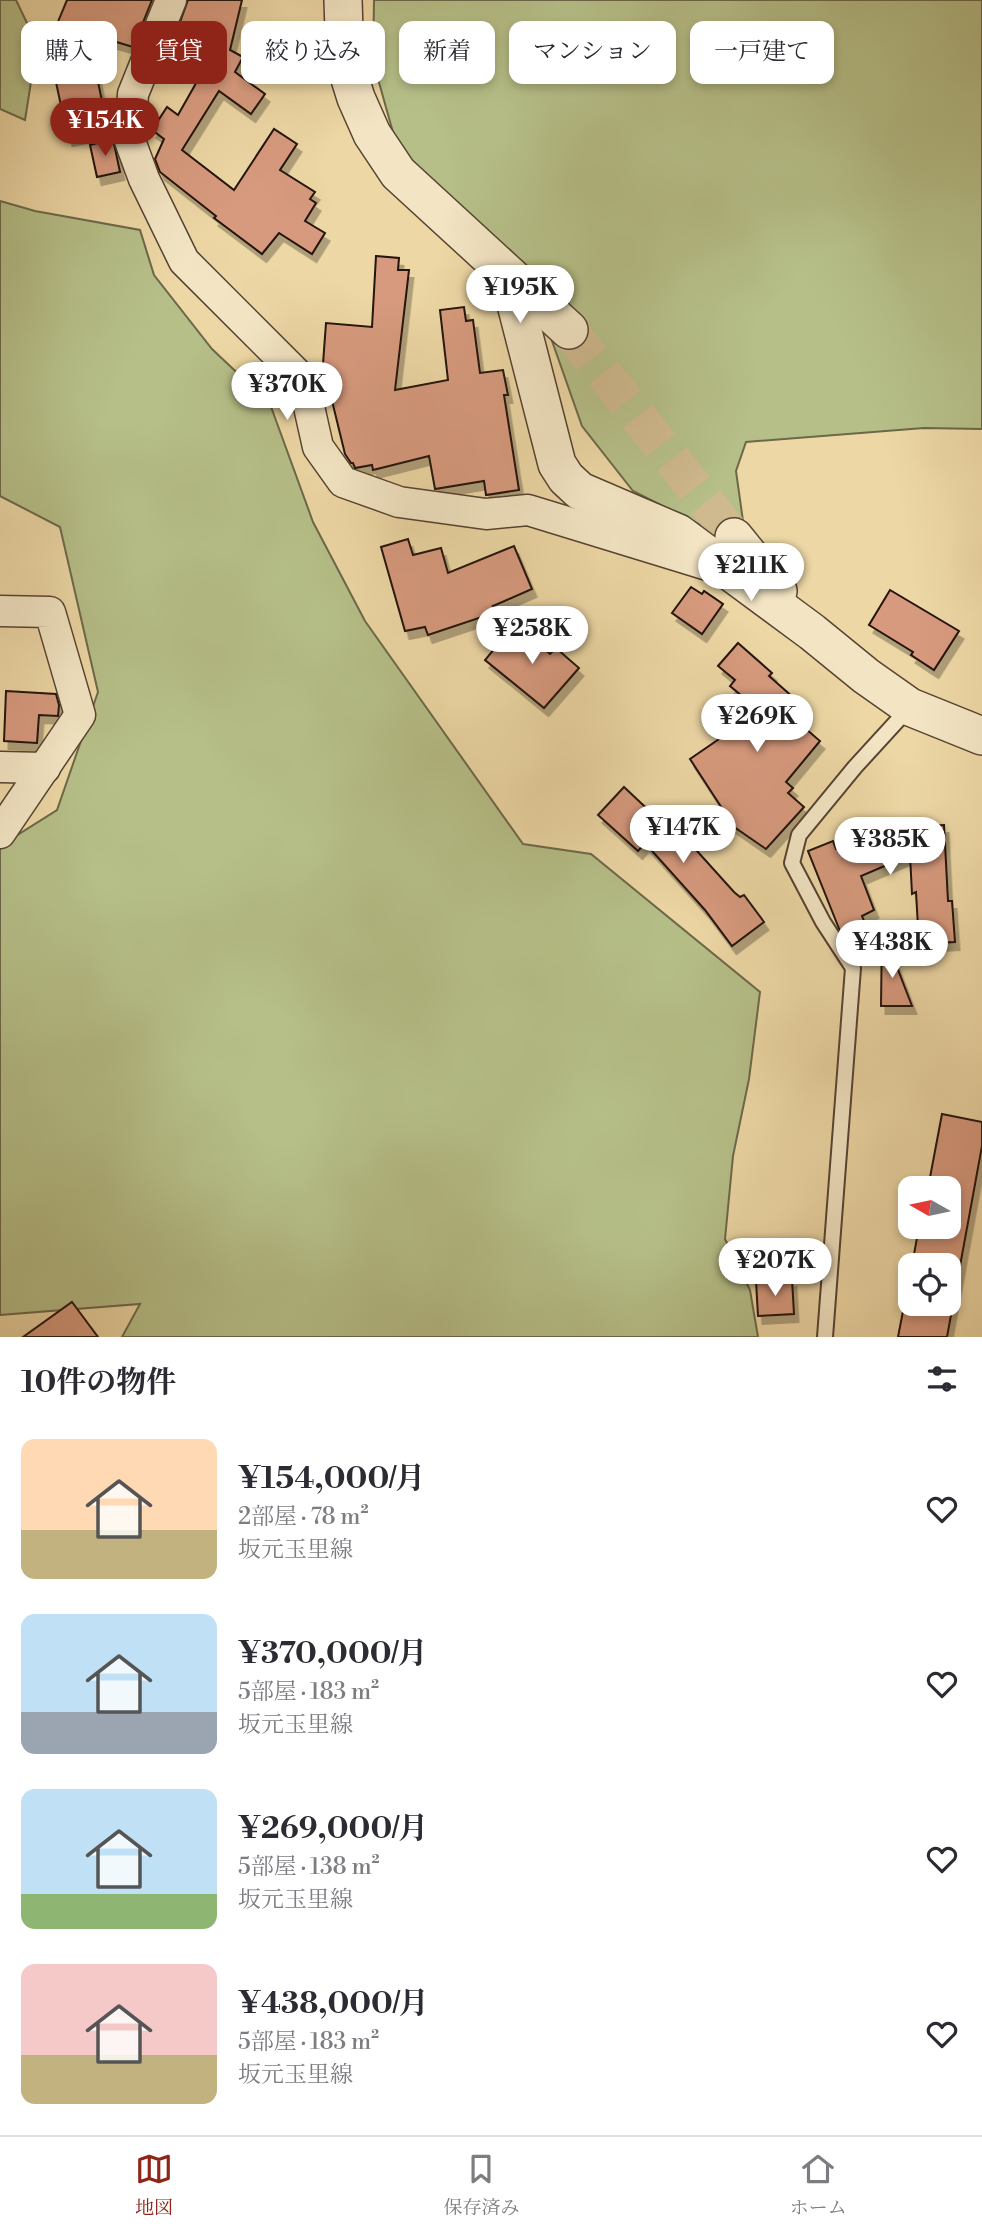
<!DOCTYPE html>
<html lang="ja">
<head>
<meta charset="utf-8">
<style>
  body { margin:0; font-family:"Libre Bodoni","Noto Serif JP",serif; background:#f2f2f3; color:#2b2b33; height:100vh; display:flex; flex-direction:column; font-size:26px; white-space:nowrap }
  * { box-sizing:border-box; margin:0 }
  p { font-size:23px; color:#7c7c81 }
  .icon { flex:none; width:38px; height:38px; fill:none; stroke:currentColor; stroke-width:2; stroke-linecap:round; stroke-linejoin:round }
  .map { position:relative; height:1337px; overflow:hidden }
  .side { display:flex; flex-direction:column; background:#fff; flex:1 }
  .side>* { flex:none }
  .banner { position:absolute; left:21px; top:21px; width:942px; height:63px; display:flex; gap:14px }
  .needle { width:46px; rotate:279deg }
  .tools { position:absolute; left:898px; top:1176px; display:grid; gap:14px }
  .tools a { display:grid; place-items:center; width:63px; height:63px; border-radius:14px; background:#fff; box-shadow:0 4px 10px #0003; font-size:35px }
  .price { position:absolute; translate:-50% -60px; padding:0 16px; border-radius:24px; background:#fff; color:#222; font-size:23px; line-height:46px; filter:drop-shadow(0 2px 4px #0008) }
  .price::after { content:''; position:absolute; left:50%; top:42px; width:21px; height:16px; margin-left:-10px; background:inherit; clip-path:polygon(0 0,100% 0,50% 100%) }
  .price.selected { background:#8f2418; color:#fff }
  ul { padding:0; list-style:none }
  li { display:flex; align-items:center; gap:21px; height:175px; padding:0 21px }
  li span { display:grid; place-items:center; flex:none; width:196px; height:140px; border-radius:14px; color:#555 }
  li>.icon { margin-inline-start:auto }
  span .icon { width:84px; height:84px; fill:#fffc; stroke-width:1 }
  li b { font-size:30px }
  h2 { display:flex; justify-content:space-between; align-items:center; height:84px; padding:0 21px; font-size:30px }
  .chip { padding:0 24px; border-radius:14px; background:#fff; box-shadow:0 4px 10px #0003; font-size:24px; line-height:63px }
  .chip.selected { background:#8f2418; color:#fff }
  .dock { display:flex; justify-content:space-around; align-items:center; height:98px; border-top:2px solid #e1e1e2; background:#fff; font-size:19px; color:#7c7c81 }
  .dock a { display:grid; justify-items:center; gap:4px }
  .dock .selected { color:#8f2418 }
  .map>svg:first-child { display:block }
</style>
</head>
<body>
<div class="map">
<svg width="982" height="1337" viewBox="0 0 982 1337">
  <defs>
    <filter id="shadow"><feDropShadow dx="4.5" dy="8" stdDeviation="0" flood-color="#0004"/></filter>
  </defs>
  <rect width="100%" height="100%" fill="#edd7a5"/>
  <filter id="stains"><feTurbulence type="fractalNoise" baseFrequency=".00286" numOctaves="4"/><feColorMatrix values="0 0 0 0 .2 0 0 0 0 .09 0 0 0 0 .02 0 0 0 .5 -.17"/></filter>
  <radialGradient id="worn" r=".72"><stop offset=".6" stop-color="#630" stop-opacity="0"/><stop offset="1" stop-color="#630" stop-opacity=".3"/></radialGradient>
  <g fill="#b6bf88" stroke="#6c684a" stroke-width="2">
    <polygon points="0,0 16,0 37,44 25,120 0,109"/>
    <polygon points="374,0 982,0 982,429 924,428 746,442 736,471 743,521 724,537 633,491 582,426 546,324 444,195 396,143 373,61"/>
    <polygon points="0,201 35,211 140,230 154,275 212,349 270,404 313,522 365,621 523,844 591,854 760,992 749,1079 733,1156 725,1239 750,1290 758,1337 122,1337 140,1304 0,1315 0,846 57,810 98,692 60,527 0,496"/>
  </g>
  <g fill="#d79a7e" stroke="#23120b" stroke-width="2" filter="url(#shadow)">
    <polygon points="67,0 152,0 133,47 57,24"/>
    <polygon points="188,0 242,0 230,50 243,57 235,72 265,94 251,114 219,91 182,150 234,190 274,129 297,144 280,170 315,192 310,199 316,203 305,221 325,233 312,254 279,233 262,254 214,218 216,216 160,172 155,159 164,139 152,130 167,107 178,115 204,69 167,58"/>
    <polygon points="56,27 92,53 108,130 68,138 54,73 37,69 42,47 51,49"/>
    <polygon points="113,139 120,172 97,177 90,145"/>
    <polygon points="376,256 399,258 398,270 409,270 395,390 448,380 440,310 464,307 466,321 473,320 480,373 503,370 508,395 504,395 519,490 486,495 484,481 435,489 429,456 373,470 372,465 355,468 353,463 351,463 345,454 323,364 326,323 372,327"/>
    <polygon points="408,539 413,555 441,548 448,573 514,546 532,589 493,606 500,611 428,635 425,627 405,631 381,547"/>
    <polygon points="691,587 702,594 704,591 723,604 702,634 672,613"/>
    <polygon points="890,590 959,631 934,670 911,655 913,652 869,625"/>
    <polygon points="515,624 550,654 556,648 579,668 544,708 485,660"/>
    <polygon points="738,643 772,673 769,676 803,706 792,717 820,741 786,782 793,788 788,793 804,807 766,849 724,820 727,816 690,759 760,711 730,686 735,680 718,666"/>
    <polygon points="6,691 56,694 59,705 58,716 39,715 37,743 4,741"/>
    <polygon points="624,787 675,835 679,831 734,892 740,897 744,895 764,922 732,946 705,910 645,843 638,851 598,815"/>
    <polygon points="944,825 948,901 952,901 955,942 919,944 916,892 912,894 910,855 861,876 874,910 862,916 864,921 840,931 808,851 833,841 836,849 882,829"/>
    <polygon points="882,931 883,931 912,1006 881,1006"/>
    <polygon points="942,1114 982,1122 982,1146 947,1337 898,1337 910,1275 910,1304 948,1304 948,1265 912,1265 919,1227 948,1227 948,1188 928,1188"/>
    <polygon points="792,1279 794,1314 758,1316 756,1281"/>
    <polygon points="72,1302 98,1337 23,1337"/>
  </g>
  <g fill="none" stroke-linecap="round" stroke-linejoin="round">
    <polyline stroke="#cfb98e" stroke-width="37" stroke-dasharray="37 18" stroke-linecap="butt" points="569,330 734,537"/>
    <defs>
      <polyline id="service" points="825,1337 853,968 823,922 792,863 799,835 855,767 909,708"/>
      <g id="minor">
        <polyline points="171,0 133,94 130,141 144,179 184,261 303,380 318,447 343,482 399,502 486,514 528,510 714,567"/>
        <polyline points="0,611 50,612 80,715 0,833"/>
        <polyline points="0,767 45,768"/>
      </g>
      <g id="tertiary">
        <polyline points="343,0 345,63 356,98 372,134 398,173 569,330"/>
        <polyline points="509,277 557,464 566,478 580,491 678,533 812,632 866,676 910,707 982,736"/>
        <polyline points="734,537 778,591"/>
      </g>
    </defs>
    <use href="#service" stroke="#564332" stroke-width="18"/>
    <use href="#minor" stroke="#564332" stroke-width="33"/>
    <use href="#tertiary" stroke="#564332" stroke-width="40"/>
    <use href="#service" stroke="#f3e5c4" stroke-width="14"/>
    <use href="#minor" stroke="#f3e5c4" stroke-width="30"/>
    <use href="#tertiary" stroke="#f3e5c4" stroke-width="37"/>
  </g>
  <rect width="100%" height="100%" filter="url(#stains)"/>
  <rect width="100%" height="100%" fill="url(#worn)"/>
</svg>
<div class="tools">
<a><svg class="needle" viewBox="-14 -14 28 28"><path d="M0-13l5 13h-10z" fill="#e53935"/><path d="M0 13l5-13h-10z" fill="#7c7c81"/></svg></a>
<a><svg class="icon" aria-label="locate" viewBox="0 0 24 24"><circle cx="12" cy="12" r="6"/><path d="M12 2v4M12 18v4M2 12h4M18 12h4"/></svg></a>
</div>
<b class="price selected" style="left:105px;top:158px">¥154K</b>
<b class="price" style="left:520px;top:325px">¥195K</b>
<b class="price" style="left:287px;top:422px">¥370K</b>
<b class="price" style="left:751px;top:603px">¥211K</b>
<b class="price" style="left:532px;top:666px">¥258K</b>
<b class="price" style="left:757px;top:754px">¥269K</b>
<b class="price" style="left:683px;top:865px">¥147K</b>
<b class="price" style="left:890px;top:877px">¥385K</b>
<b class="price" style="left:892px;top:980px">¥438K</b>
<b class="price" style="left:775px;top:1298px">¥207K</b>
<div class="banner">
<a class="chip">購入</a>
<a class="chip selected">賃貸</a>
<a class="chip">絞り込み</a>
<a class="chip">新着</a>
<a class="chip">マンション</a>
<a class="chip">一戸建て</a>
</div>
</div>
<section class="side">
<h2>10件の物件<svg class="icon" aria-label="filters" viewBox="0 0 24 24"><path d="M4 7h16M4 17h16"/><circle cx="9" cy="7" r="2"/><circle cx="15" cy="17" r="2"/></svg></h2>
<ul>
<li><span style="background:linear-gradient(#ffd9b3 65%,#c2b280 0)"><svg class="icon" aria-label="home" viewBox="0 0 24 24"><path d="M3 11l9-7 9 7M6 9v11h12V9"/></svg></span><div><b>¥154,000/月</b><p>2部屋 · 78 m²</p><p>坂元玉里線</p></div><svg class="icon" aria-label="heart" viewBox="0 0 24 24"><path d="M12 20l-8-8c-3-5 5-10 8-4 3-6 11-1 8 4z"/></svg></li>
<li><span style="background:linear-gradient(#bfe0f5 70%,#9aa5b1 0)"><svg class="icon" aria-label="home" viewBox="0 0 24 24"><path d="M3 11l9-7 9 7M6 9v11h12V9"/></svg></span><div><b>¥370,000/月</b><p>5部屋 · 183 m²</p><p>坂元玉里線</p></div><svg class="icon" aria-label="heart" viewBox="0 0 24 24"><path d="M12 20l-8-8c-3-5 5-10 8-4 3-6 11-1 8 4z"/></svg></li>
<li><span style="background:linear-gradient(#bfe0f5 75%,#8fb573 0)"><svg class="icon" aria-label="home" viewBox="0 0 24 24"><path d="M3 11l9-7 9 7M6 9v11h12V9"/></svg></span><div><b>¥269,000/月</b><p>5部屋 · 138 m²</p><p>坂元玉里線</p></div><svg class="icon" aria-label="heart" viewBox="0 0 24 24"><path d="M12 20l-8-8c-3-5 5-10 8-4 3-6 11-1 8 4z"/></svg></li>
<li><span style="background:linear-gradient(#f6c9c9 65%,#c2b280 0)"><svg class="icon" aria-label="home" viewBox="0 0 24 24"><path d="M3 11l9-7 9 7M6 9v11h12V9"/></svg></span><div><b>¥438,000/月</b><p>5部屋 · 183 m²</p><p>坂元玉里線</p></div><svg class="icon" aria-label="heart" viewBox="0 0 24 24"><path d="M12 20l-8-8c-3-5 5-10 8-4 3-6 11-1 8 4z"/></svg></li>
</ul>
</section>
<nav class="dock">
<a class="selected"><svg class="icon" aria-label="map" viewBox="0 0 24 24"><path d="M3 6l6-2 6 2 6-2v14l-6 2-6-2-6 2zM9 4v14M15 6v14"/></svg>地図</a>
<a><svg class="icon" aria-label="saved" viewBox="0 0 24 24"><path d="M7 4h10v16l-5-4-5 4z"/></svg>保存済み</a>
<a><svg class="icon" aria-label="home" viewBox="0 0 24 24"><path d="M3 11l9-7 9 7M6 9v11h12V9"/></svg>ホーム</a>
</nav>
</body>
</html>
